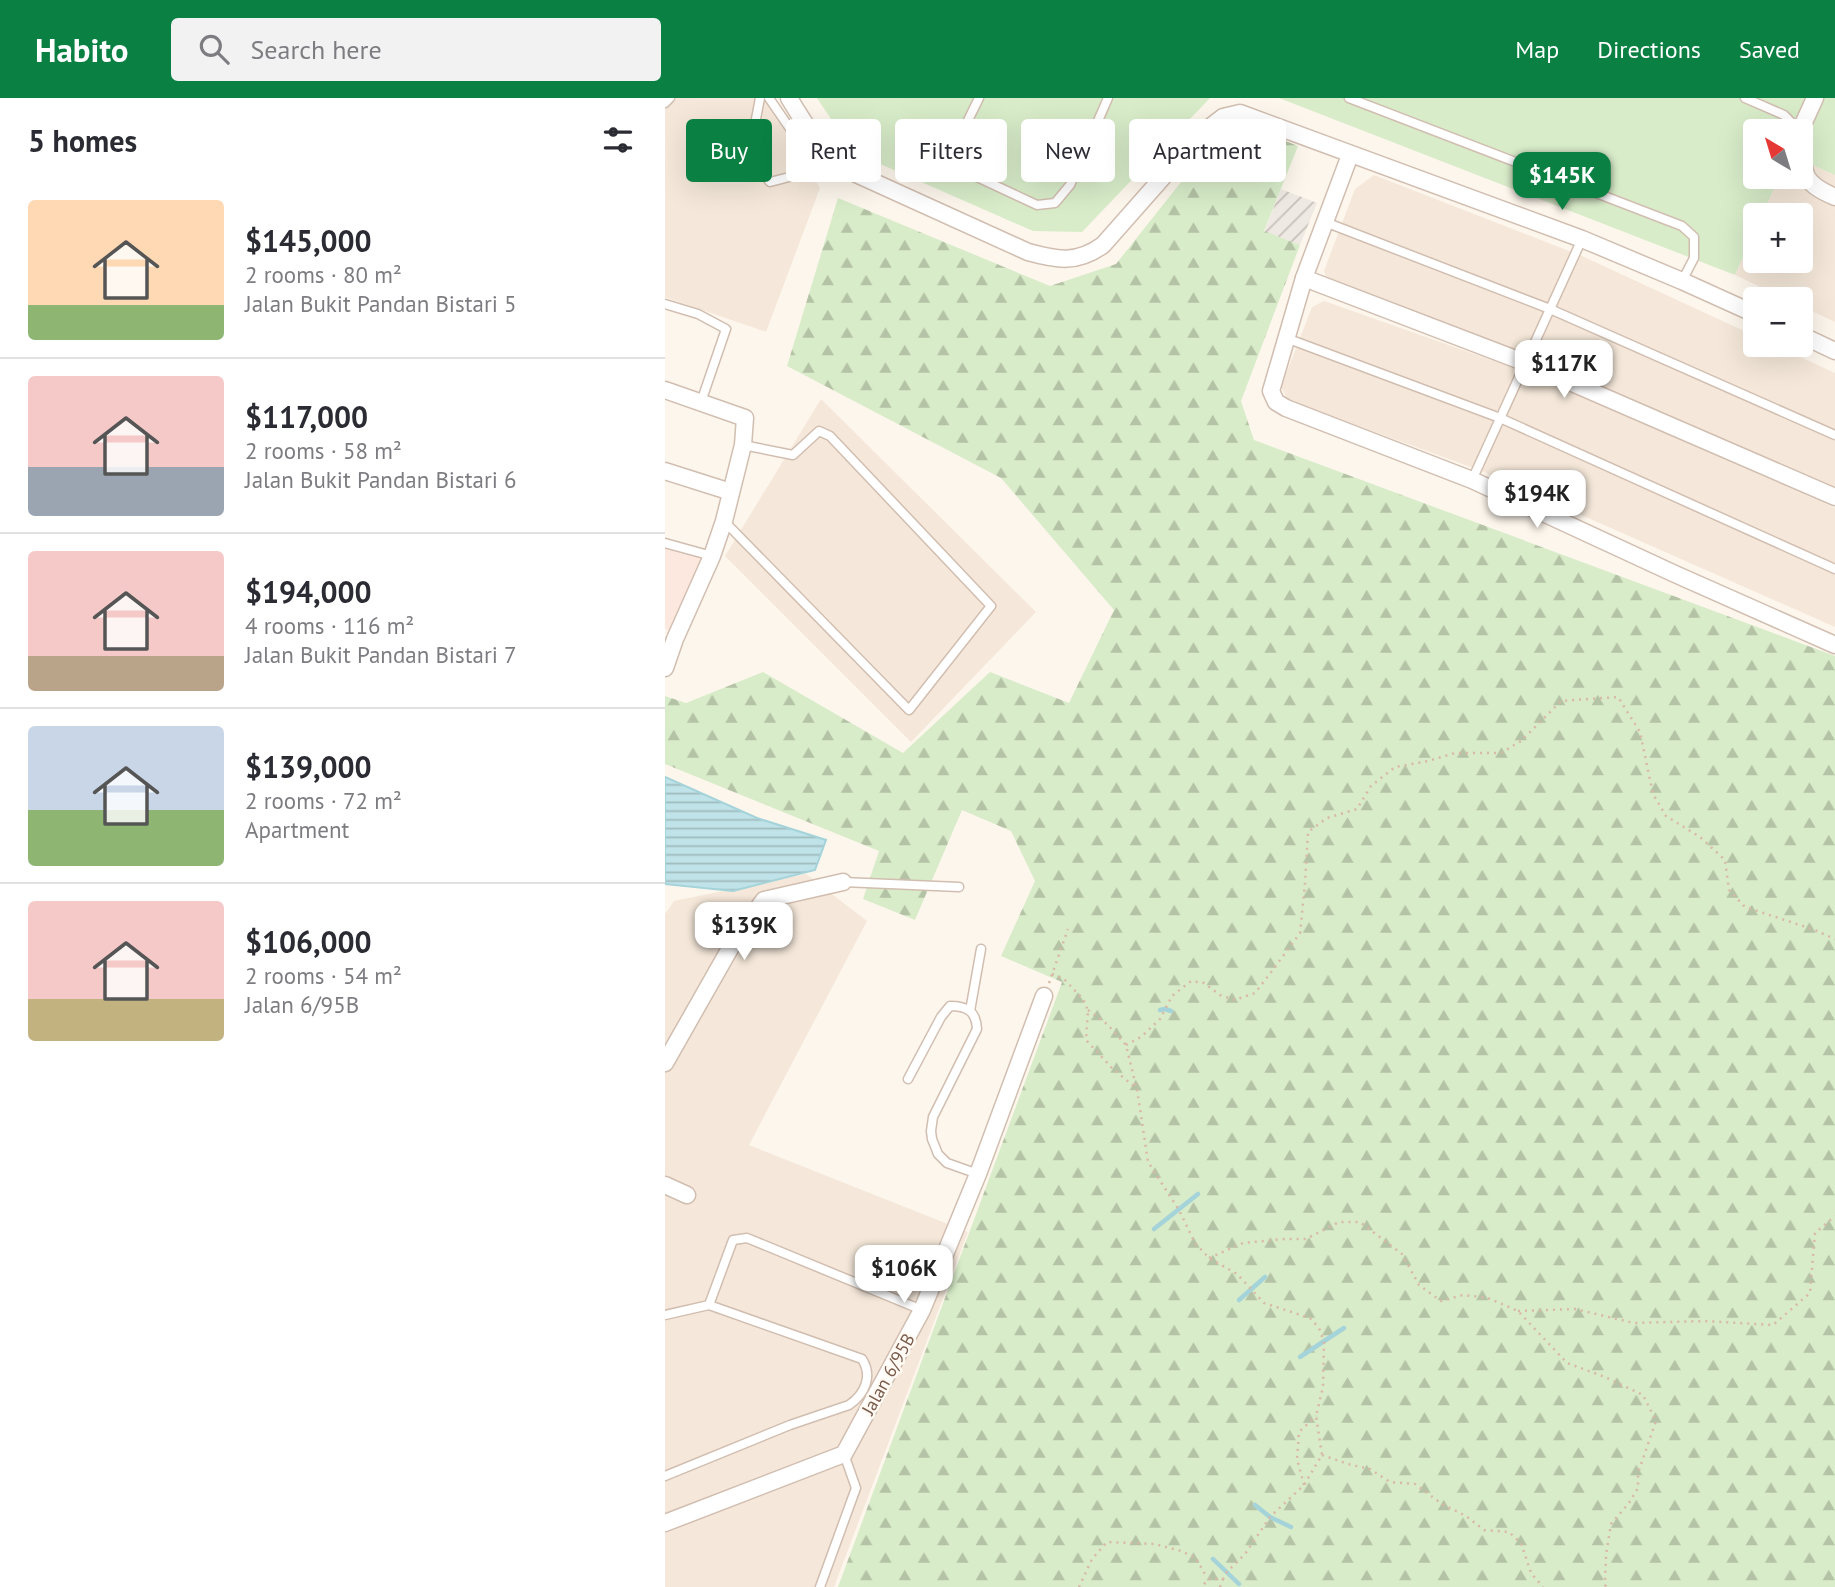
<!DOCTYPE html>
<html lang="en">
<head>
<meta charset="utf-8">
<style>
  body { margin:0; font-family:"PT Sans",sans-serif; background:#f2f2f3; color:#2b2b33; height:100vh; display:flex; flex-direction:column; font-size:26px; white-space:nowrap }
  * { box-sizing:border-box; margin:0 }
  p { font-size:23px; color:#7c7c81 }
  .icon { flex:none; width:38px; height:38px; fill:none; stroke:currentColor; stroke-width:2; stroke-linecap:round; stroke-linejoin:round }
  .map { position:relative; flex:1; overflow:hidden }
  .side { display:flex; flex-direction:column; background:#fff; width:665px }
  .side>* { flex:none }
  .guide { position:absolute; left:21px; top:21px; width:665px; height:63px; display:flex; gap:14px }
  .needle { width:46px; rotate:322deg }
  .tools { position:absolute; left:1078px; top:21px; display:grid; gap:14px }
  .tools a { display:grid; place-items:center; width:70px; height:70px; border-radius:7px; background:#fff; box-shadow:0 7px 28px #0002; font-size:35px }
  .price { position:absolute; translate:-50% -60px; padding:0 16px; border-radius:14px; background:#fff; color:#222; font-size:23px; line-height:46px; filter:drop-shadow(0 2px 4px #0008) }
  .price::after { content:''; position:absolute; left:50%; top:42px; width:21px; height:16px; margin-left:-10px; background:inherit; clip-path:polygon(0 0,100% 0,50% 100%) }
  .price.on { background:#0b8043; color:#fff }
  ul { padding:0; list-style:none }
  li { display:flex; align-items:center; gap:21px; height:175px; padding:0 28px }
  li+li { border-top:2px solid #e1e1e2 }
  li span { display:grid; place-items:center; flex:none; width:196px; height:140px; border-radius:7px; color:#555 }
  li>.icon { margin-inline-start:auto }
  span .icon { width:84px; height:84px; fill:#fffc; stroke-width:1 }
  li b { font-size:30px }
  h2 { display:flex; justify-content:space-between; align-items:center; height:84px; padding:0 28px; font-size:30px }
  .tag { padding:0 24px; border-radius:7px; background:#fff; box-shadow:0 7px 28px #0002; font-size:24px; line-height:63px }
  .tag.on { background:#0b8043; color:#fff }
  header { display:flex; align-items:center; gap:42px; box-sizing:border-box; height:98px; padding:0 35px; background:#0b8043; color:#fff }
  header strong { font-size:33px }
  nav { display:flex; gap:38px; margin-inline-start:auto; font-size:24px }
  .search { width:490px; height:63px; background:#f2f2f3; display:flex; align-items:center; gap:18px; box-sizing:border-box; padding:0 24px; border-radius:7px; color:#7c7c81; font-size:26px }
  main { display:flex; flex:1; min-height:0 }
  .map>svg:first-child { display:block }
</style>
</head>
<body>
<header>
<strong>Habito</strong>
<div class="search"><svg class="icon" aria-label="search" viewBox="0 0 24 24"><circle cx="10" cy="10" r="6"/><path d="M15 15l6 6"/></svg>Search here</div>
<nav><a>Map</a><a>Directions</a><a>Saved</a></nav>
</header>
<main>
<section class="side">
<h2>5 homes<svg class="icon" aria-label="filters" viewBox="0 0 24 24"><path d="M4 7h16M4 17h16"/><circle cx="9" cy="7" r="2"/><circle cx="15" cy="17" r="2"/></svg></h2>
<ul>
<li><span style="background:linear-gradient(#ffd9b3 75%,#8fb573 0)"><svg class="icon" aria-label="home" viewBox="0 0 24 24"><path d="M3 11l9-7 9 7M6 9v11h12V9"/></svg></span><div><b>$145,000</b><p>2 rooms · 80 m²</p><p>Jalan Bukit Pandan Bistari 5</p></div></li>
<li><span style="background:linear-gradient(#f6c9c9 65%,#9aa5b1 0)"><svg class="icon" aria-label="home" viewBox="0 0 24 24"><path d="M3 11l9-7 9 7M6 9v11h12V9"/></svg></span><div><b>$117,000</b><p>2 rooms · 58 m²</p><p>Jalan Bukit Pandan Bistari 6</p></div></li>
<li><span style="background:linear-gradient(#f6c9c9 75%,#b9a48a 0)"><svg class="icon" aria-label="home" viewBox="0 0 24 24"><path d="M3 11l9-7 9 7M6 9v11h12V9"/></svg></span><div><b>$194,000</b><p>4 rooms · 116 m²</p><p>Jalan Bukit Pandan Bistari 7</p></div></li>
<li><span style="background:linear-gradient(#c9d6e8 60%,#8fb573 0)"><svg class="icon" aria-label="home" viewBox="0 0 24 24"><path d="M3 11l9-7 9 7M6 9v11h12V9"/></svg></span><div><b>$139,000</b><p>2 rooms · 72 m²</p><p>Apartment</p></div></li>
<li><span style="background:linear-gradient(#f6c9c9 70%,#c2b280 0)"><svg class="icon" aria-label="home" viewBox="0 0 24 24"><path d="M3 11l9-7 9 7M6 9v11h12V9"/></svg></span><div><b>$106,000</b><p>2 rooms · 54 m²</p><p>Jalan 6/95B</p></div></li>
</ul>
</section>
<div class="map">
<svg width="1170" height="1489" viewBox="0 0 1170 1489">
  <defs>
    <pattern id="industrial-furrows" width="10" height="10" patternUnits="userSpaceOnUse" patternTransform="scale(1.75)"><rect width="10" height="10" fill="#efe9e4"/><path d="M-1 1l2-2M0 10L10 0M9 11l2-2" fill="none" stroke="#c7c0bb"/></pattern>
    <pattern id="forest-firs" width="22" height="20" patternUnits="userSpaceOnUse" patternTransform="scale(1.75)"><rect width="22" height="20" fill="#d8ecc9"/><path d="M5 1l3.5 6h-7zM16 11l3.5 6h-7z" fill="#b4c2a5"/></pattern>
    <pattern id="water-rules" width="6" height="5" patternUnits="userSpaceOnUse" patternTransform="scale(1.75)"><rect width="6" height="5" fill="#bfe3e8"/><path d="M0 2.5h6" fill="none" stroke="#a0bbbe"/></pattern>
  </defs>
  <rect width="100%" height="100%" fill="#fdf6ec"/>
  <g fill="#f5e8da">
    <polygon points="0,0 100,0 155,90 101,234 0,199"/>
    <polygon points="1136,62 1170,77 1170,224 1136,208 1136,201 1122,201 1070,177 1090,131 1090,163 1136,163 1136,117 1097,117 1114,79 1136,79"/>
    <polygon points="709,77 917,158 1090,238 1090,247 1109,247 1170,275 1170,392 871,260 662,182 659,173 690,91"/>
    <polygon points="659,203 863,275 1170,410 1170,529 819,374 623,302 616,289 647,209"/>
    <polygon points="156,301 371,514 246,644 60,458"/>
    <polygon points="141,776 202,823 84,1047 303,1134 169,1489 0,1489 0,816 9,803"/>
  </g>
  <polygon fill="#fde8e0" points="0,447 39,460 7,534 0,531"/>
  <polygon fill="url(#industrial-furrows)" points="616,91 652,105 635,147 599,134"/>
  <g fill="#d8ecc9">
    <polygon points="152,0 545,0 417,134 368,133 188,54"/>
    <polygon points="614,0 1170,0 1170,77 1136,62 1136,33 1090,33 1090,79 1114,79 1097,117 1090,117 1090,131 1070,177"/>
  </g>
  <polygon fill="url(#forest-firs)" points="576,25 633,48 599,133 635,147 576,303 589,342 1170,558 1170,1489 173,1489 397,884 336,858 370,783 346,733 297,712 250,822 198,801 214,753 0,666 0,598 21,605 98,574 238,655 325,574 404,605 449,512 336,380 122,268 173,100 385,188 451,166 551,40"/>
  <polygon fill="url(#water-rules)" stroke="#a5d3da" stroke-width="2" points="0,679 92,720 161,742 150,772 68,793 0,786"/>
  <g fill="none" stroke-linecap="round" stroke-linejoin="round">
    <g stroke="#a5d3da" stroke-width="4.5">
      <polyline points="495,912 500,911 506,913"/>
      <polyline points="489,1131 533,1096"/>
      <polyline points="574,1202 600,1179"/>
      <polyline points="635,1259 679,1230"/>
      <polyline points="590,1407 605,1419 626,1429"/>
      <polyline points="548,1461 574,1486"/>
    </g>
    <defs>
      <g id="lane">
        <polyline points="95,0 86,47 91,67 105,84 132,77 139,51 104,0"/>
        <polyline points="314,0 282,65 372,107 390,105 405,87 443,0"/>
        <polyline points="684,0 1017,128 1029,139 1029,160 1017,183"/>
        <polyline points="1080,0 1119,17 1135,33"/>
        <polyline points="0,5 5,0"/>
        <polyline points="660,124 885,211 1170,337"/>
        <polyline points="0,206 33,216 61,231 36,304"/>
        <polyline points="621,240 835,320 1170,471"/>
        <polyline points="807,382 917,141"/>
        <polyline points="59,423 244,612 326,508 165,338 154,333 128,357 78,347"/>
        <polyline points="0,445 47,458"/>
        <polyline points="178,784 294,789"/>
        <polyline points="305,913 316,851"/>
        <path d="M 243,981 L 276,919 L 285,908 C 302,908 311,913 312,931 L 268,1019 L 266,1033 L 267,1041 L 273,1056 L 282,1065 L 313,1076"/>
        <polyline points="0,1217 44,1207 68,1142 82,1140 257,1212"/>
        <path d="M 0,1378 L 125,1327 L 184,1307 C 200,1296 208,1278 197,1261 L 44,1207"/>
        <polyline points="155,1489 191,1390 179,1356"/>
      </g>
      <g id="street">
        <path d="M 124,0 C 143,31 157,56 189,75 L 363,154 C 392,162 412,166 438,147 L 536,36 L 558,19 L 575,15 L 917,141 L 1017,183 L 1090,216"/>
        <polyline points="1135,33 1150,0"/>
        <path d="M 1136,45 C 1139,78 1138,85 1170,99"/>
        <polyline points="685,57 639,180 606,293 611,304 621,310 807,382 1010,476 1170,547"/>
        <polyline points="639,180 861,265 1170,399"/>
        <polyline points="1136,237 1170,253"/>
        <polyline points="0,292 80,320 78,347 59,423 47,458 10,541 0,570"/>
        <polyline points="0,373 66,394"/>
        <polyline points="0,965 71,840 99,802 178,784"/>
        <polyline points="0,1087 22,1097"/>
        <polyline points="0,1425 179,1356 257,1212 313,1076 379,898"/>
      </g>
    </defs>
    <use href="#lane" stroke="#d1beb0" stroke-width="11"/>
    <use href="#street" stroke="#d1beb0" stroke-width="19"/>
    <g stroke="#d9b8a5" stroke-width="2.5" stroke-dasharray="2 5" stroke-linecap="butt">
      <polyline points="387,876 399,881 418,901 423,912 421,942 447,970 472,991 483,1064 514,1112 530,1145 544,1160 572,1176 599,1205 645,1220 654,1230 659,1244 658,1289 651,1318 657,1357 639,1387 605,1419 580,1456 561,1475 558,1481 543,1481 537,1489"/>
      <polyline points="384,885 403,831"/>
      <polyline points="423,912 442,926 461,947 471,988"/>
      <polyline points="461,947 476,939 495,921 507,898 526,883 539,885 555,897 570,902 590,895 607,873 635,835 640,786 643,734 662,720 692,711 706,688 730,669 763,663 790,655 836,655 856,643 896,603 953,599 975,634 988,696 1001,718 1035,739 1060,762 1064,792 1080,809 1147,831 1170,841"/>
      <polyline points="544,1160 578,1145 619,1141 641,1141 674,1124 695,1124 737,1156 754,1187 776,1203 798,1197 823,1200 853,1213 902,1265 940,1279 978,1297 991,1323 973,1375 973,1390 964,1405 946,1426 941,1457 940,1487 942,1489"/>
      <polyline points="853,1213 910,1211 969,1225 1040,1223 1108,1227 1145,1195 1150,1135 1170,1118"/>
      <polyline points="657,1357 683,1366 705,1371 725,1384 750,1386 777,1406 801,1418 819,1432 844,1434 856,1445 866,1475 878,1489"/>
      <polyline points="639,1387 632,1361 634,1334 651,1318"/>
      <polyline points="414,1489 427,1461 442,1444 490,1446 516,1453 531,1460 542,1480"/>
      <polyline points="555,1489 558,1481"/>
    </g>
    <use href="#lane" stroke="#fff" stroke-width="8"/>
    <use href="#street" stroke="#fff" stroke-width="16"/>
  </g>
  <g text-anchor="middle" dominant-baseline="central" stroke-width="5" stroke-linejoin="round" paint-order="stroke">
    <g font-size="18" fill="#7a5c4d" stroke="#fffaf3">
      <text transform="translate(223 1276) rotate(-61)">Jalan 6/95B</text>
    </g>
  </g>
</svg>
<div class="tools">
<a><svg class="needle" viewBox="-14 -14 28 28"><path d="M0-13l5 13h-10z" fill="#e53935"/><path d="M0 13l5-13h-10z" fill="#7c7c81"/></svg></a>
<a>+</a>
<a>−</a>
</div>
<b class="price on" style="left:897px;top:114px">$145K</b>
<b class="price" style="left:899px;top:302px">$117K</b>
<b class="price" style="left:872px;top:432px">$194K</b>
<b class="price" style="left:79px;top:864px">$139K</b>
<b class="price" style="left:239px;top:1207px">$106K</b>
<div class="guide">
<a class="tag on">Buy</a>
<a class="tag">Rent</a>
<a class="tag">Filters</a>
<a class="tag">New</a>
<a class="tag">Apartment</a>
</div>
</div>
</main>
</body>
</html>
